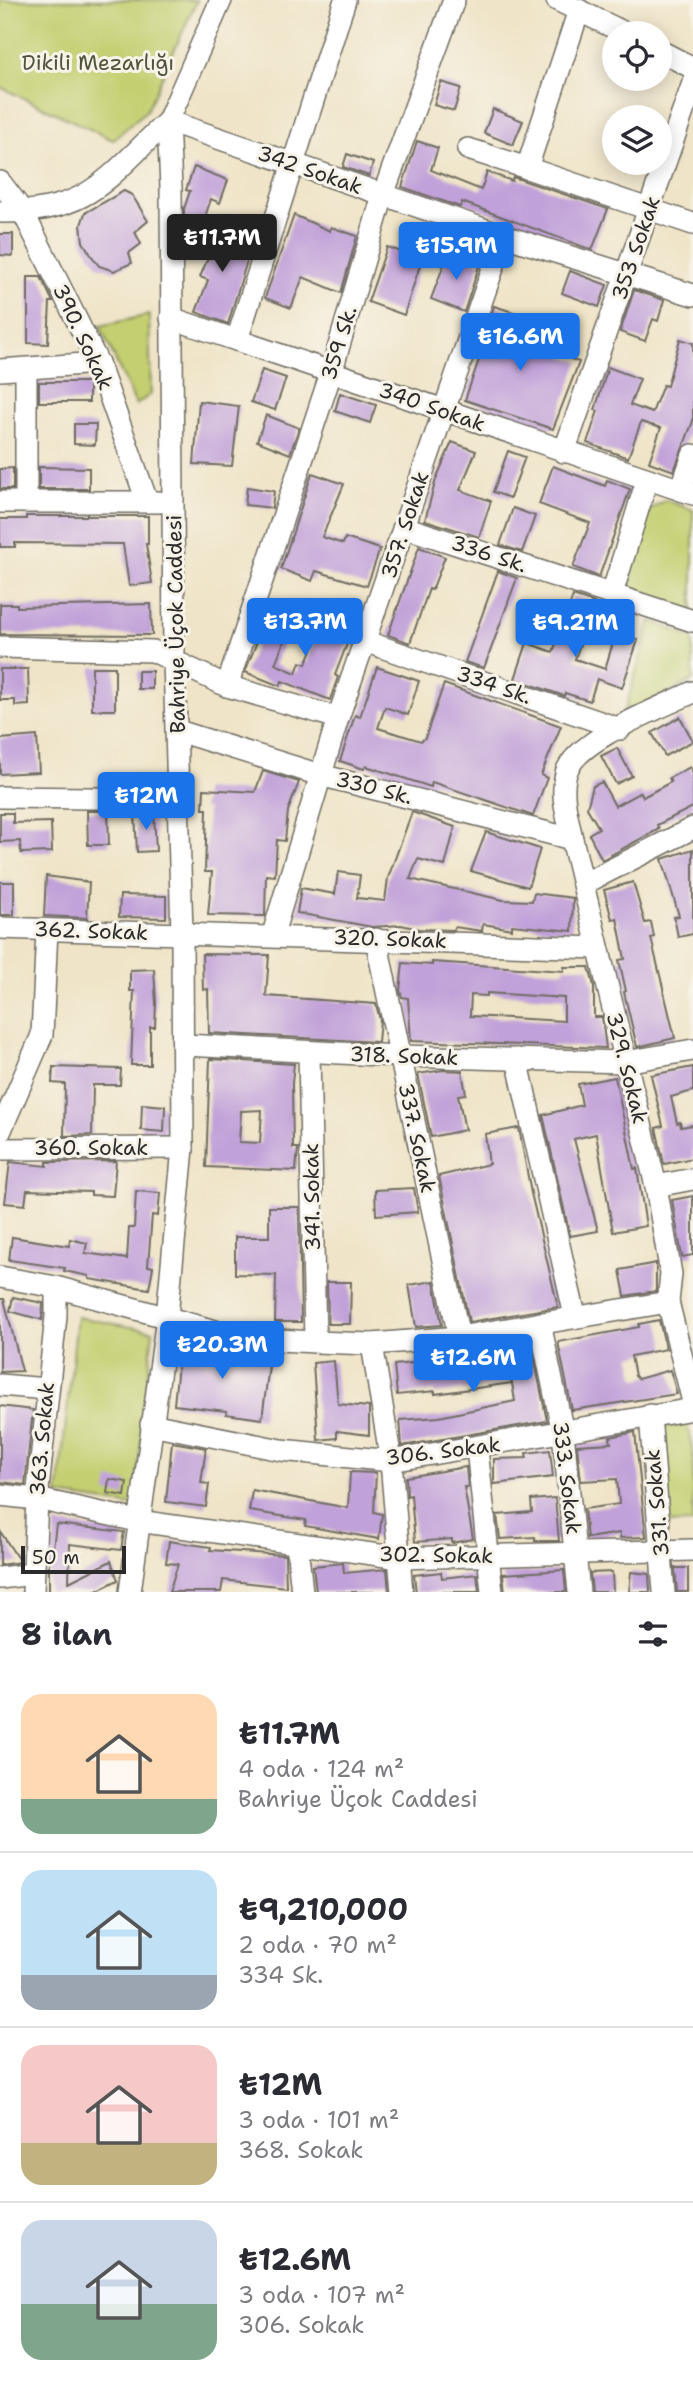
<!DOCTYPE html>
<html lang="tr">
<head>
<meta charset="utf-8">
<style>
  body { margin:0; font-family:"Shantell Sans",sans-serif; background:#f7f7f7; color:#2b2b33; height:100vh; display:flex; flex-direction:column; font-size:26px; white-space:nowrap }
  * { box-sizing:border-box; margin:0 }
  p { font-size:23px; color:#7c7c81 }
  .icon { flex:none; width:38px; height:38px; fill:none; stroke:currentColor; stroke-width:2; stroke-linecap:round; stroke-linejoin:round }
  .map { position:relative; height:1592px; overflow:hidden }
  .panel { display:flex; flex-direction:column; background:#fff; flex:1 }
  .panel>* { flex:none }
  .fabs { position:absolute; left:602px; top:21px; display:grid; gap:14px }
  .fabs a { display:grid; place-items:center; width:70px; height:70px; border-radius:50%; background:#fff; box-shadow:0 4px 18px #0003; font-size:35px }
  .scale { position:absolute; left:21px; bottom:18px; width:105px; box-sizing:border-box; padding-left:7px; border:4px solid #2b2b2b; border-top:0; font-size:19px; line-height:24px; white-space:nowrap; color:#2b2b2b; -webkit-text-stroke:5px #f7f3e8; paint-order:stroke }
  .price { position:absolute; translate:-50% -60px; padding:0 16px; border-radius:7px; background:#1a73e8; color:#fff; font-size:23px; line-height:46px; filter:drop-shadow(0 2px 4px #0008) }
  .price::after { content:''; position:absolute; left:50%; top:42px; width:21px; height:16px; margin-left:-10px; background:inherit; clip-path:polygon(0 0,100% 0,50% 100%) }
  .price.selected { background:#222; color:#fff }
  ul { padding:0; list-style:none }
  li { display:flex; align-items:center; gap:21px; height:175px; padding:0 21px }
  li+li { border-top:2px solid #e1e1e2 }
  li span { display:grid; place-items:center; flex:none; width:196px; height:140px; border-radius:21px; color:#555 }
  li>.icon { margin-inline-start:auto }
  span .icon { width:84px; height:84px; fill:#fffc; stroke-width:1 }
  li b { font-size:30px }
  h2 { display:flex; justify-content:space-between; align-items:center; height:84px; padding:0 21px; font-size:30px }
  .map>svg:first-child { display:block }
</style>
</head>
<body>
<div class="map">
<svg width="693" height="1592" viewBox="0 0 693 1592">
  <rect width="100%" height="100%" fill="#f7f3e8"/>
  <filter id="ink" filterUnits="userSpaceOnUse"><feTurbulence type="fractalNoise" baseFrequency=".0143" numOctaves="2"/><feDisplacementMap in="SourceGraphic" scale="14" xChannelSelector="R" yChannelSelector="G"/><feConvolveMatrix kernelMatrix="1 2 1 2 8 2 1 2 1" color-interpolation-filters="sRGB"/></filter>
  <filter id="wash" filterUnits="userSpaceOnUse"><feTurbulence type="fractalNoise" baseFrequency=".00686" numOctaves="4" result="noise"/><feDisplacementMap in="SourceGraphic" scale="28" xChannelSelector="R" yChannelSelector="G"/><feGaussianBlur stdDeviation="1.57" result="paint"/><feColorMatrix in="noise" values="0 0 0 0 0 0 0 0 0 0 0 0 0 0 0 0 0 1.4 0 .05"/><feComposite in="paint" operator="in"/></filter>
  <g filter="url(#wash)">
    <rect width="100%" height="100%" fill="#efe4c7"/>
    <g fill="#c3cf70" stroke="#777d4e" stroke-width="2">
      <polygon points="0,0 197,0 147,110 113,140 0,87"/>
      <polygon points="149,315 151,394 136,405 100,326"/>
      <polygon points="665,500 693,510 693,616 619,593 642,515"/>
      <polygon points="651,621 693,638 693,680 623,717"/>
      <polygon points="77,1317 153,1331 134,1506 58,1495"/>
      <polygon points="687,1424 693,1452 693,1523 661,1524 653,1428"/>
    </g>
    <g id="blocks">
      <g fill="#c1a1d9" fill-rule="evenodd">
        <polygon points="441,82 461,88 454,111 434,105"/>
        <polygon points="493,109 523,121 513,145 484,133"/>
        <polygon points="417,141 438,148 431,170 481,190 487,172 512,181 513,177 608,209 592,250 462,202 460,207 402,187"/>
        <polygon points="347,154 373,163 369,176 343,167"/>
        <polygon points="194,167 228,180 220,203 211,199 201,229 184,223 184,209 190,191 186,190"/>
        <polygon points="124,191 132,195 148,221 135,232 141,244 129,253 132,263 114,271 99,266 91,255 83,242 81,225 85,213"/>
        <polygon points="294,215 330,231 331,227 357,236 341,293 303,277 291,308 265,298"/>
        <polygon points="200,229 252,244 228,324 196,312 208,280 200,277 211,251 195,246"/>
        <polygon points="0,234 13,234 13,256 0,255"/>
        <polygon points="387,247 422,259 404,315 368,302"/>
        <polygon points="449,251 480,263 464,312 431,299"/>
        <polygon points="570,271 607,285 599,307 562,293"/>
        <polygon points="28,277 41,277 53,302 50,302 48,344 28,343"/>
        <polygon points="634,290 664,300 658,321 653,319 645,341 620,332"/>
        <polygon points="494,306 532,318 525,342 579,362 553,429 465,400 491,325 488,324"/>
        <polygon points="680,339 693,343 693,421 674,471 649,462 661,428 641,422 628,458 587,443 598,411 595,410 608,367 640,379 630,405 652,413 663,385 667,386"/>
        <polygon points="262,370 286,378 275,410 251,402"/>
        <rect x="39" y="382" width="50" height="20"/>
        <polygon points="340,393 376,405 370,423 335,411"/>
        <polygon points="199,401 239,406 232,466 194,464"/>
        <polygon points="266,415 299,428 290,454 257,441"/>
        <polygon points="74,424 96,424 95,445 74,444"/>
        <polygon points="452,442 476,451 460,490 491,501 479,537 425,520 436,479"/>
        <polygon points="508,451 525,457 510,498 493,492"/>
        <polygon points="553,466 605,486 607,480 630,489 599,577 573,567 590,523 539,504"/>
        <polygon points="39,467 89,468 89,489 39,489"/>
        <polygon points="13,468 13,489 0,489 0,469"/>
        <polygon points="312,473 344,484 322,537 343,544 345,538 380,549 367,586 316,571 312,581 281,569"/>
        <polygon points="247,487 274,491 272,508 245,505"/>
        <polygon points="513,508 535,516 522,552 500,545"/>
        <polygon points="26,516 148,516 148,544 146,544 152,583 129,586 123,544 15,543 15,547 0,547 0,519 26,519"/>
        <polygon points="419,547 445,557 432,590 429,589 410,643 388,635"/>
        <polygon points="498,571 517,578 484,668 465,662"/>
        <polygon points="573,596 594,603 575,659 605,669 616,633 638,640 622,688 597,679 590,701 565,693 564,696 515,679 527,643 553,652"/>
        <polygon points="0,604 17,604 17,607 151,604 152,635 0,634"/>
        <polygon points="320,611 355,623 335,675 338,677 330,700 282,681 280,686 245,672 262,629 285,639 275,664 296,673 300,662 306,664 322,627 316,624"/>
        <rect x="92" y="667" width="23" height="43"/>
        <polygon points="377,667 419,681 408,715 385,707 378,728 421,741 425,738 444,684 561,726 541,775 547,778 533,816 432,782 431,787 366,766 364,769 340,761 355,715 360,717"/>
        <polygon points="0,669 28,669 29,705 15,706 15,700 0,700"/>
        <rect x="138" y="671" width="14" height="18"/>
        <polygon points="680,717 693,741 665,756 652,733"/>
        <polygon points="37,736 39,772 0,774 0,739"/>
        <polygon points="617,748 632,776 616,784 601,756"/>
        <polygon points="690,767 693,773 693,807 657,825 659,829 602,860 589,834 599,828 587,808 593,786 602,782 615,806 641,792 643,797 671,782 669,778"/>
        <polygon points="263,771 299,782 288,811 285,841 277,840 275,876 266,875 265,916 208,915 212,872 205,872 207,809 203,809 204,789 255,792"/>
        <polygon points="87,811 108,811 109,845 88,845"/>
        <polygon points="154,812 156,851 137,852 135,813"/>
        <polygon points="412,812 455,827 445,866 418,859 410,879 503,900 532,901 534,893 573,898 572,931 512,925 512,929 483,924 482,931 455,927 454,930 419,929 401,925 372,927 297,913 301,888 335,894 338,872 360,875 357,898 385,901 388,878"/>
        <polygon points="0,813 13,813 13,823 51,822 52,852 21,853 20,841 0,842"/>
        <polygon points="486,832 540,849 528,887 471,871"/>
        <polygon points="693,849 693,934 678,937 674,917 679,916 662,859"/>
        <polygon points="46,876 89,882 87,918 44,916"/>
        <rect x="0" y="882" width="14" height="33"/>
        <polygon points="633,882 645,923 651,922 654,937 651,938 675,1038 637,1047 624,992 626,991 619,960 625,959 617,918 612,919 604,890"/>
        <polygon points="120,895 166,896 166,918 119,917"/>
        <polygon points="202,954 269,955 266,996 376,1004 380,1020 378,1042 209,1033 208,989 203,990"/>
        <path d="M 432,962 L 564,971 L 564,967 L 589,967 L 594,986 L 594,1017 L 602,1017 L 606,1048 L 411,1041 L 408,998 L 402,997 L 400,991 L 403,963 L 432,965 ZM 487,993 L 564,998 L 564,1021 L 470,1016 L 471,995 L 487,996 Z"/>
        <polygon points="154,969 156,1004 155,1027 150,1027 150,1065 131,1065 134,991 130,991 130,970"/>
        <path d="M 210,1059 L 294,1064 L 292,1083 L 293,1148 L 298,1148 L 296,1171 L 206,1167 ZM 262,1110 L 260,1143 L 239,1142 L 241,1111 Z"/>
        <polygon points="53,1067 121,1069 120,1085 93,1085 92,1135 64,1136 65,1084 52,1083"/>
        <polygon points="693,1067 693,1091 671,1097 677,1123 680,1122 681,1127 693,1125 693,1158 664,1164 656,1128 663,1126 651,1075"/>
        <polygon points="443,1070 462,1071 466,1094 458,1095 465,1130 431,1137 418,1074"/>
        <polygon points="615,1077 634,1169 637,1168 646,1226 613,1232 596,1134 574,1139 598,1231 570,1236 543,1115 582,1105 578,1084"/>
        <polygon points="142,1104 165,1106 164,1132 141,1130"/>
        <polygon points="519,1128 531,1193 558,1307 469,1322 439,1176 489,1164 485,1134"/>
        <polygon points="116,1161 113,1196 91,1195 91,1192 27,1190 25,1205 5,1203 10,1162 47,1166 47,1162"/>
        <polygon points="414,1188 418,1212 376,1215 375,1190"/>
        <polygon points="136,1191 160,1193 158,1216 152,1215 148,1266 153,1267 149,1289 89,1279 89,1276 64,1271 65,1268 9,1260 12,1237 69,1246 70,1239 87,1243 85,1253 127,1259 129,1228 134,1228"/>
        <polygon points="693,1196 693,1255 682,1257 672,1200"/>
        <polygon points="269,1207 299,1207 301,1322 275,1322 276,1275 235,1274 235,1237 269,1237"/>
        <polygon points="656,1263 656,1291 625,1296 620,1270"/>
        <polygon points="434,1281 442,1325 416,1327 409,1285"/>
        <polygon points="327,1282 351,1282 350,1324 328,1324"/>
        <polygon points="13,1297 43,1303 42,1320 10,1311"/>
        <polygon points="0,1299 4,1299 22,1371 0,1372"/>
        <polygon points="659,1320 666,1349 631,1356 635,1376 638,1379 670,1370 677,1394 572,1410 558,1342 639,1327 639,1324"/>
        <polygon points="180,1344 270,1358 262,1419 226,1414 227,1411 174,1405"/>
        <polygon points="532,1347 547,1421 402,1446 400,1420 439,1417 515,1401 512,1383 435,1394 435,1391 397,1395 394,1365 459,1358 460,1361"/>
        <polygon points="334,1361 338,1404 369,1407 369,1435 337,1431 337,1438 318,1440 313,1363"/>
        <polygon points="0,1406 33,1410 25,1485 0,1482"/>
        <polygon points="635,1432 646,1537 620,1538 620,1533 587,1538 584,1509 619,1504 617,1479 581,1481 577,1445 611,1443 610,1437"/>
        <polygon points="172,1442 206,1448 201,1483 209,1484 206,1507 166,1502"/>
        <polygon points="550,1450 553,1477 494,1484 494,1459 527,1458 526,1453"/>
        <polygon points="466,1467 468,1487 464,1487 473,1539 452,1543 452,1539 415,1542 411,1495 407,1496 406,1477"/>
        <polygon points="350,1472 376,1473 374,1512 382,1514 379,1539 305,1526 306,1520 249,1511 252,1490 348,1508"/>
        <polygon points="109,1479 127,1482 125,1496 107,1493"/>
        <polygon points="555,1498 559,1541 535,1541 535,1537 500,1539 497,1515 532,1512 531,1500"/>
        <polygon points="56,1524 124,1532 121,1550 70,1544 69,1582 111,1561 118,1580 94,1592 49,1592 49,1556 52,1556"/>
        <polygon points="0,1531 20,1562 0,1565"/>
        <polygon points="169,1541 211,1547 210,1550 285,1555 286,1587 223,1580 221,1592 169,1592 178,1564 166,1563"/>
        <polygon points="343,1563 344,1573 387,1569 389,1592 316,1592 313,1566"/>
        <polygon points="675,1568 688,1568 688,1592 677,1592"/>
        <polygon points="564,1570 566,1592 505,1592 503,1574"/>
        <polygon points="441,1572 442,1578 477,1574 479,1592 416,1592 414,1575"/>
        <polygon points="612,1572 613,1592 592,1592 590,1573"/>
        <polygon points="631,1572 649,1574 650,1592 629,1592"/>
      </g>
    </g>
  </g>
  <g filter="url(#ink)">
    <use href="#blocks" fill-opacity="0" stroke="#706c62" stroke-width="2"/>
    <g fill="none" stroke-linecap="round" stroke-linejoin="round">
      <defs>
        <g id="minor">
          <polyline points="557,0 625,33"/>
          <polyline points="579,10 527,168 693,224"/>
          <polyline points="660,51 693,68"/>
          <polyline points="468,149 527,168"/>
          <polyline points="0,182 23,212 98,363 147,501"/>
          <path d="M 0,212 C 91,213 106,178 168,121 L 504,236 L 693,295"/>
          <polyline points="171,318 693,494"/>
          <polyline points="237,340 345,0"/>
          <polyline points="0,370 98,363"/>
          <polyline points="564,452 693,83"/>
          <polyline points="681,490 693,455"/>
          <polyline points="0,502 160,502"/>
          <polyline points="26,502 26,369"/>
          <polyline points="404,527 693,621"/>
          <polyline points="612,594 647,480"/>
          <polyline points="367,642 620,729"/>
          <polyline points="0,647 153,651 227,686 338,718"/>
          <polyline points="227,686 331,373 383,195 454,0"/>
          <path d="M 693,692 C 661,708 576,739 566,773 C 560,795 568,818 572,839 L 656,1186 L 671,1274 L 668,1302 L 693,1402"/>
          <polyline points="178,731 320,775 572,839"/>
          <polyline points="0,797 180,799"/>
          <polyline points="585,883 693,828"/>
          <polyline points="0,928 598,948"/>
          <polyline points="273,934 338,718 504,236"/>
          <polyline points="376,939 459,1337"/>
          <polyline points="184,1045 399,1056 625,1062 693,1050"/>
          <polyline points="309,1053 315,1342"/>
          <polyline points="517,1059 575,1316"/>
          <polyline points="0,1132 42,1035 47,930"/>
          <polyline points="0,1149 183,1148"/>
          <polyline points="656,1186 693,1179"/>
          <polyline points="0,1277 56,1287 241,1338 315,1342 372,1344 459,1337 668,1302"/>
          <polyline points="540,1323 563,1433 579,1592"/>
          <polyline points="372,1344 391,1461 402,1592"/>
          <polyline points="0,1385 47,1389"/>
          <polyline points="650,1415 664,1592"/>
          <polyline points="151,1424 281,1450 391,1461 693,1409"/>
          <polyline points="477,1448 492,1592"/>
          <polyline points="0,1495 37,1499 138,1521 400,1558 693,1550"/>
          <polyline points="297,1544 302,1592"/>
          <polyline points="0,1578 33,1574"/>
          <polyline points="33,1592 37,1499 56,1316 56,1287"/>
          <polyline points="130,1592 167,1317 183,1148 182,933 174,659 171,188 168,121 221,0"/>
        </g>
      </defs>
      <use href="#minor" stroke="#706c62" stroke-width="24"/>
      <use href="#minor" stroke="#fff" stroke-width="21"/>
    </g>
  </g>
  <g text-anchor="middle" dominant-baseline="central" stroke-width="6" stroke-linejoin="round" paint-order="stroke">
    <g font-size="21" fill="#51543c" stroke="#f7f3e8">
      <text x="98" y="63">Dikili Mezarlığı</text>
    </g>
    <g font-size="21" fill="#2b2b2b" stroke="#f7f3e8">
      <text transform="translate(310 170) rotate(19)">342 Sokak</text>
      <text transform="translate(636 248) rotate(-71)">353 Sokak</text>
      <text transform="translate(83 337) rotate(65)">390. Sokak</text>
      <text transform="translate(339 343) rotate(-73)">359 Sk.</text>
      <text transform="translate(432 407) rotate(19)">340 Sokak</text>
      <text transform="translate(405 525) rotate(-72)">357. Sokak</text>
      <text transform="translate(489 554) rotate(18)">336 Sk.</text>
      <text transform="translate(176 624) rotate(-91)">Bahriye Üçok Caddesi</text>
      <text transform="translate(494 685) rotate(19)">334 Sk.</text>
      <text transform="translate(374 788) rotate(14)">330 Sk.</text>
      <text transform="translate(91 931) rotate(2)">362. Sokak</text>
      <text transform="translate(390 939) rotate(2)">320. Sokak</text>
      <text transform="translate(404 1056) rotate(2)">318. Sokak</text>
      <text transform="translate(627 1068) rotate(76)">329. Sokak</text>
      <text transform="translate(417 1138) rotate(78)">337. Sokak</text>
      <text x="91" y="1148">360. Sokak</text>
      <text transform="translate(312 1197) rotate(-91)">341. Sokak</text>
      <text transform="translate(42 1439) rotate(-85)">363. Sokak</text>
      <text transform="translate(443 1451) rotate(-7)">306. Sokak</text>
      <text transform="translate(567 1478) rotate(83)">333. Sokak</text>
      <text transform="translate(657 1503) rotate(-95)">331. Sokak</text>
      <text transform="translate(436 1555) rotate(1)">302. Sokak</text>
    </g>
  </g>
</svg>
<div class="fabs">
<a><svg class="icon" aria-label="locate" viewBox="0 0 24 24"><circle cx="12" cy="12" r="6"/><path d="M12 2v4M12 18v4M2 12h4M18 12h4"/></svg></a>
<a><svg class="icon" aria-label="layers" viewBox="0 0 24 24"><path d="M12 4l9 5-9 5-9-5zM3 14l9 5 9-5"/></svg></a>
</div>
<div class="scale">50 m</div>
<b class="price selected" style="left:222px;top:274px">₺11.7M</b>
<b class="price" style="left:456px;top:282px">₺15.9M</b>
<b class="price" style="left:520px;top:373px">₺16.6M</b>
<b class="price" style="left:305px;top:658px">₺13.7M</b>
<b class="price" style="left:575px;top:659px">₺9.21M</b>
<b class="price" style="left:146px;top:832px">₺12M</b>
<b class="price" style="left:222px;top:1381px">₺20.3M</b>
<b class="price" style="left:473px;top:1394px">₺12.6M</b>
</div>
<section class="panel">
<h2>8 ilan<svg class="icon" aria-label="filters" viewBox="0 0 24 24"><path d="M4 7h16M4 17h16"/><circle cx="9" cy="7" r="2"/><circle cx="15" cy="17" r="2"/></svg></h2>
<ul>
<li><span style="background:linear-gradient(#ffd9b3 75%,#7fa58c 0)"><svg class="icon" aria-label="home" viewBox="0 0 24 24"><path d="M3 11l9-7 9 7M6 9v11h12V9"/></svg></span><div><b>₺11.7M</b><p>4 oda · 124 m²</p><p>Bahriye Üçok Caddesi</p></div></li>
<li><span style="background:linear-gradient(#bfe0f5 75%,#9aa5b1 0)"><svg class="icon" aria-label="home" viewBox="0 0 24 24"><path d="M3 11l9-7 9 7M6 9v11h12V9"/></svg></span><div><b>₺9,210,000</b><p>2 oda · 70 m²</p><p>334 Sk.</p></div></li>
<li><span style="background:linear-gradient(#f6c9c9 70%,#c2b280 0)"><svg class="icon" aria-label="home" viewBox="0 0 24 24"><path d="M3 11l9-7 9 7M6 9v11h12V9"/></svg></span><div><b>₺12M</b><p>3 oda · 101 m²</p><p>368. Sokak</p></div></li>
<li><span style="background:linear-gradient(#c9d6e8 60%,#7fa58c 0)"><svg class="icon" aria-label="home" viewBox="0 0 24 24"><path d="M3 11l9-7 9 7M6 9v11h12V9"/></svg></span><div><b>₺12.6M</b><p>3 oda · 107 m²</p><p>306. Sokak</p></div></li>
</ul>
</section>
</body>
</html>
